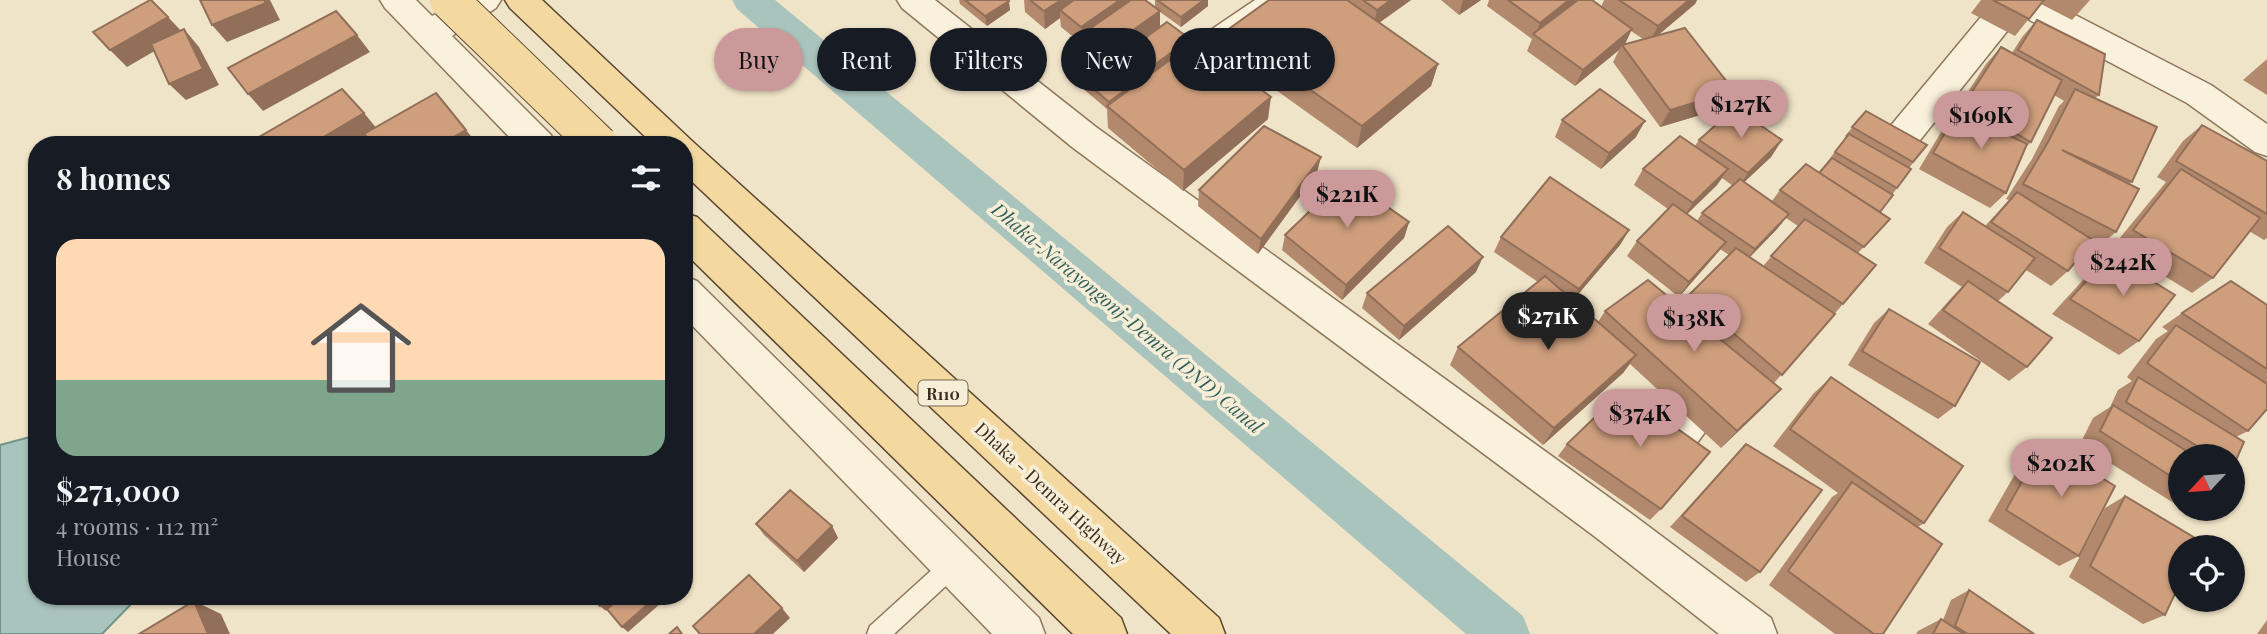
<!DOCTYPE html>
<html lang="en">
<head>
<meta charset="utf-8">
<style>
  body { margin:0; font-family:"Playfair Display",serif; background:#20242c; color:#f1f3f6; height:100vh; display:flex; flex-direction:column; font-size:26px; white-space:nowrap }
  * { box-sizing:border-box; margin:0 }
  p { font-size:23px; color:#9ea1a6 }
  .icon { flex:none; width:38px; height:38px; fill:none; stroke:currentColor; stroke-width:2; stroke-linecap:round; stroke-linejoin:round }
  .map { position:relative; flex:1; overflow:hidden }
  .drawer { position:absolute; left:28px; top:136px; width:665px; height:469px; display:flex; flex-direction:column; background:#171b24; border-radius:28px; box-shadow:0 2px 5px #0004 }
  .drawer>* { flex:none }
  .hud { position:absolute; left:714px; top:28px; width:665px; height:63px; display:flex; gap:14px }
  .needle { width:46px; rotate:244deg }
  .fabs { position:absolute; left:2168px; top:444px; display:grid; gap:14px }
  .fabs a { display:grid; place-items:center; width:77px; height:77px; border-radius:50%; background:#171b24; box-shadow:0 2px 5px #0004; font-size:35px }
  .price { position:absolute; translate:-50% -60px; padding:0 16px; border-radius:24px; background:#cc999b; color:#111; font-size:23px; line-height:46px; filter:drop-shadow(0 2px 4px #0008) }
  .price::after { content:''; position:absolute; left:50%; top:42px; width:21px; height:16px; margin-left:-10px; background:inherit; clip-path:polygon(0 0,100% 0,50% 100%) }
  .price.current { background:#222; color:#fff }
  ul { padding:0; list-style:none }
  li { display:grid; align-content:center; gap:14px; height:371px; padding:0 28px }
  li span { display:grid; place-items:center; height:217px; border-radius:21px; color:#555 }
  li>.icon { margin-inline-start:auto }
  span .icon { width:126px; height:126px; fill:#fffc; stroke-width:1 }
  li b { font-size:30px }
  h2 { display:flex; justify-content:space-between; align-items:center; height:84px; padding:0 28px; font-size:30px }
  .pill { padding:0 24px; border-radius:32px; background:#171b24; box-shadow:0 2px 5px #0004; font-size:24px; line-height:63px }
  .pill.current { background:#cc999b; color:#111 }
  .map>svg:first-child { display:block }
</style>
</head>
<body>
<div class="map">
<svg width="2267" height="634" viewBox="0 0 2267 634">
  <rect width="100%" height="100%" fill="#f0e4c8"/>
  <polygon fill="#a9c4bc" stroke="#6f938a" stroke-width="2" points="37,435 37,597 138,597 102,634 0,634 0,445"/>
  <g fill="none" stroke-linecap="round" stroke-linejoin="round">
    <polygon fill="#a9c4bc" fill-rule="evenodd" points="732,0 775,0 1523,616 1530,634 1466,634 737,9"/>
    <defs>
      <polygon id="service" points="954,554 962,557 965,564 962,571 894,634 867,634 870,626 946,557"/>
      <g id="minor">
        <polygon points="380,0 416,0 432,16 460,0 501,0 496,8 452,36 551,135 556,145 517,145 385,8"/>
        <polygon points="897,0 935,0 1096,127 1628,511 1771,618 1777,634 1719,634 1598,539 1072,147 902,8"/>
        <polygon points="1255,0 1295,0 1290,8 1177,87 1165,91 1153,87 1148,78 1153,69"/>
        <polygon points="1995,0 2046,0 2211,85 2267,124 2267,156 2255,152 2187,103 2020,15 1885,184 1872,188 1859,184 1854,174 1859,164"/>
        <polygon points="684,276 697,281 1039,618 1045,634 992,634 684,317"/>
        <polygon points="1722,360 1736,365 1742,377 1736,389 1666,486 1651,491 1636,486 1630,472 1636,458 1708,365"/>
      </g>
      <g id="primary">
        <polygon points="505,0 542,0 692,141 1219,618 1225,634 1171,634 684,174 684,145 654,145 510,8"/>
        <polygon points="684,213 697,217 1121,618 1127,634 1073,634 684,252"/>
      </g>
    </defs>
    <use href="#service" stroke="#8d765c" stroke-width="3"/>
    <use href="#minor" stroke="#8d765c" stroke-width="3"/>
    <use href="#primary" stroke="#5b4430" stroke-width="3"/>
    <use href="#service" fill="#faf1dc" fill-rule="evenodd"/>
    <use href="#minor" fill="#faf1dc" fill-rule="evenodd"/>
    <use href="#primary" fill="#f3d9a0" fill-rule="evenodd"/>
    <defs>
      <polyline id="primary-bridge" points="449,0 599,145"/>
    </defs>
    <use href="#primary-bridge" stroke="#5b4430" stroke-width="40" stroke-linecap="butt"/>
    <use href="#primary-bridge" stroke="#f3d9a0" stroke-width="38"/>
  </g>
  <g fill="#b2896c" fill-rule="evenodd">
    <polygon points="959,0 1008,0 1010,10 987,26 960,4"/>
    <polygon points="1024,0 1145,0 1155,7 1155,0 1208,0 1208,6 1181,27 1160,12 1160,27 1190,45 1268,119 1183,191 1108,128 1107,109 1068,76 1068,67 1116,72 1116,60 1110,64 1088,47 1088,40 1082,44 1061,27 1060,18 1045,29 1025,12"/>
    <polygon points="1269,0 1411,0 1379,23 1438,64 1431,86 1357,148 1224,53 1226,31"/>
    <polygon points="1441,0 1481,0 1459,15"/>
    <path d="M 1489,0 L 1592,0 L 1601,7 L 1604,0 L 1697,0 L 1695,4 L 1658,35 L 1724,108 L 1660,127 L 1613,62 L 1619,50 L 1575,86 L 1527,51 L 1532,39 L 1487,6 ZM 1631,31 L 1643,39 L 1625,44 Z"/>
    <polygon points="1981,0 2090,0 2072,20 2041,4 2015,36 1971,13"/>
    <polygon points="2037,20 2099,95 2095,98 2132,182 2129,184 2116,232 2098,247 2090,243 2068,271 2051,286 2026,270 2008,292 1998,301 2027,367 2009,381 1928,324 1953,296 1962,287 1924,263 1947,227 1963,212 1985,226 2009,200 2006,199 2032,159 2059,106 2064,101 2054,95 2031,142 2026,147 2006,193 1990,208 1919,169 1944,127 1949,121 1986,64 2001,47 2012,53 2022,37"/>
    <polygon points="2267,59 2267,95 2243,80"/>
    <path d="M 1866,111 L 1927,145 L 1909,168 L 1897,188 L 1880,212 L 1890,219 L 1858,253 L 1843,304 L 1774,383 L 1781,389 L 1721,448 L 1630,364 L 1623,373 L 1543,445 L 1450,365 L 1458,347 L 1538,282 L 1494,252 L 1501,237 L 1629,230 L 1620,245 L 1573,300 L 1598,322 L 1605,311 L 1680,307 L 1689,295 L 1729,255 L 1720,249 L 1679,297 L 1627,256 L 1637,241 L 1668,209 L 1634,185 L 1643,169 L 1695,146 L 1699,140 L 1782,140 L 1771,157 L 1744,182 L 1772,201 L 1780,190 L 1819,173 L 1846,137 L 1845,136 ZM 1722,178 L 1733,186 L 1702,213 L 1697,221 L 1687,214 L 1717,185 ZM 1786,218 L 1798,226 L 1763,266 L 1750,257 L 1777,229 Z"/>
    <polygon points="1562,120 1636,137 1601,169 1555,137"/>
    <polygon points="2202,125 2267,161 2267,238 2264,240 2249,231 2213,278 2192,293 2114,245 2166,182 2157,177 2183,141"/>
    <polygon points="1317,173 1258,254 1198,206 1199,190"/>
    <polygon points="1409,222 1404,238 1342,300 1282,250 1285,235"/>
    <polygon points="2110,255 2139,341 2119,355 2052,314 2092,270"/>
    <polygon points="1476,272 1399,340 1362,308 1367,293"/>
    <polygon points="2267,305 2267,409 2248,431 2236,437 2233,457 2180,457 2180,507 2080,444 2093,418 2110,407 2118,390 2132,381 2127,377 2156,339 2168,331 2162,327 2182,313"/>
    <polygon points="1889,309 1955,406 1938,419 1848,365 1874,323"/>
    <polygon points="1831,377 1924,523 1918,527 1883,634 1835,634 1769,585 1832,497 1838,493 1773,446 1813,394"/>
    <polygon points="2044,442 2079,556 2059,566 1988,521 2026,455"/>
    <polygon points="1567,444 1661,509 1650,520 1558,456"/>
    <polygon points="1746,444 1760,572 1746,582 1670,527"/>
    <polygon points="2125,496 2165,615 2143,624 2069,577 2105,508"/>
    <polygon points="756,524 832,526 838,538 804,572 764,535"/>
    <polygon points="1969,590 2034,634 1916,634 1918,631 1941,619 1943,620 1951,600"/>
    <polygon points="2267,620 2267,634 2257,634"/>
  </g>
  <g fill="#916f58">
    <polygon points="264,0 270,0 280,20 227,42 212,25"/>
    <polygon points="1061,0 1087,0 1060,10 1060,18 1045,29 1044,11"/>
    <polygon points="1120,0 1132,0 1088,30 1088,40 1082,44 1081,27"/>
    <polygon points="1204,0 1208,0 1208,6 1181,27 1181,17"/>
    <polygon points="1391,0 1411,0 1373,27 1377,10"/>
    <polygon points="1463,0 1481,0 1459,15"/>
    <polygon points="1569,0 1582,0 1535,36 1540,23"/>
    <polygon points="1689,0 1697,0 1695,4 1649,43 1658,26"/>
    <polygon points="1009,1 1010,10 987,26 985,16"/>
    <polygon points="1160,11 1160,29 1110,64 1109,47"/>
    <polygon points="168,17 184,34 127,67 110,50"/>
    <polygon points="184,29 199,47 219,85 186,100 169,84"/>
    <polygon points="1632,29 1624,46 1622,45 1619,50 1575,86 1583,70"/>
    <polygon points="357,35 370,52 263,111 248,94"/>
    <polygon points="1190,39 1189,56 1138,93 1139,76"/>
    <polygon points="1438,64 1431,86 1357,148 1362,126"/>
    <polygon points="1132,85 1132,94 1109,108 1109,102"/>
    <polygon points="1734,91 1724,108 1660,127 1670,110"/>
    <polygon points="1271,97 1268,119 1183,191 1184,170"/>
    <polygon points="364,113 378,130 352,145 310,145"/>
    <polygon points="1645,121 1636,137 1601,169 1609,153"/>
    <polygon points="466,130 478,145 439,145"/>
    <polygon points="1782,140 1771,157 1737,189 1748,173"/>
    <polygon points="1321,157 1317,173 1258,254 1261,239"/>
    <polygon points="1728,169 1717,185 1682,219 1693,203"/>
    <polygon points="1789,214 1777,229 1743,264 1755,249"/>
    <polygon points="1409,222 1404,238 1342,300 1346,285"/>
    <polygon points="1629,230 1620,245 1570,304 1579,289"/>
    <polygon points="1726,242 1714,257 1679,297 1689,282"/>
    <polygon points="1483,257 1476,272 1399,340 1404,326"/>
    <polygon points="1636,355 1623,373 1543,445 1554,428"/>
    <polygon points="1781,389 1764,407 1721,448 1737,431"/>
    <polygon points="684,491 693,503 684,511"/>
    <polygon points="832,526 838,538 804,572 797,561"/>
    <polygon points="610,597 622,597 606,611 600,606"/>
    <polygon points="656,597 668,597 628,632 622,627"/>
    <polygon points="194,601 221,614 230,634 208,634"/>
    <polygon points="782,608 790,618 773,634 754,634"/>
  </g>
  <g fill="#cf9f7d" stroke="#916f58" stroke-width="2">
    <polygon points="150,0 151,0 168,17 110,50 93,32"/>
    <polygon points="200,0 264,0 266,3 212,25"/>
    <polygon points="965,0 1008,0 1009,1 985,16"/>
    <polygon points="1030,0 1061,0 1044,11"/>
    <polygon points="1074,0 1120,0 1081,27 1060,10"/>
    <polygon points="1131,0 1145,0 1160,11 1109,47 1088,30"/>
    <polygon points="1157,0 1204,0 1181,17"/>
    <polygon points="1269,0 1347,0 1438,64 1362,126 1226,31"/>
    <polygon points="1363,0 1391,0 1377,10"/>
    <polygon points="1508,0 1569,0 1540,23"/>
    <polygon points="1578,0 1592,0 1632,29 1583,70 1533,34"/>
    <polygon points="1619,0 1689,0 1658,26"/>
    <polygon points="1993,0 2044,0 2029,19"/>
    <polygon points="336,11 357,35 248,94 228,68"/>
    <polygon points="2037,20 2105,54 2099,95 2018,50"/>
    <polygon points="1167,22 1190,39 1139,76 1116,59"/>
    <polygon points="1685,28 1734,91 1670,110 1622,45"/>
    <polygon points="184,29 203,69 169,84 151,44"/>
    <polygon points="1196,41 1271,97 1184,170 1107,106"/>
    <polygon points="2001,47 2062,80 2031,142 1964,104"/>
    <polygon points="1091,51 1132,85 1109,102 1068,67"/>
    <polygon points="342,89 364,113 310,145 245,145"/>
    <polygon points="1600,89 1645,121 1609,153 1562,120"/>
    <polygon points="2075,89 2157,127 2132,182 2062,150 2139,189 2116,232 2023,184 2048,142"/>
    <polygon points="436,93 466,130 439,145 374,145 364,134"/>
    <polygon points="1735,108 1782,140 1748,173 1699,140"/>
    <polygon points="1866,111 1927,145 1913,162 1852,127"/>
    <polygon points="1958,111 2027,144 2006,193 1933,153"/>
    <polygon points="2202,125 2267,161 2267,214 2176,161"/>
    <polygon points="1264,126 1321,157 1261,239 1199,190"/>
    <polygon points="1849,134 1911,169 1897,188 1835,152"/>
    <polygon points="1680,136 1728,169 1693,203 1643,169"/>
    <polygon points="1832,158 1893,195 1880,212 1819,173"/>
    <polygon points="1806,164 1890,219 1864,247 1780,190"/>
    <polygon points="2181,169 2260,218 2213,278 2133,230"/>
    <polygon points="1345,177 1409,222 1346,285 1285,235"/>
    <polygon points="1550,177 1629,230 1579,289 1501,237"/>
    <polygon points="1740,179 1789,214 1755,249 1702,213"/>
    <polygon points="2017,192 2093,240 2068,271 1991,222"/>
    <polygon points="1673,204 1726,242 1689,282 1637,241"/>
    <polygon points="1963,212 2035,258 2008,292 1939,248"/>
    <polygon points="1805,219 1876,265 1843,304 1771,256"/>
    <polygon points="1448,226 1483,257 1404,326 1367,293"/>
    <polygon points="1736,248 1835,314 1782,375 1689,295"/>
    <polygon points="2110,255 2175,295 2139,341 2070,299"/>
    <polygon points="1545,276 1636,355 1554,428 1458,347"/>
    <polygon points="1648,280 1781,389 1737,431 1605,311"/>
    <polygon points="1968,281 2052,338 2027,367 1943,310"/>
    <polygon points="2231,281 2267,305 2267,369 2182,313"/>
    <polygon points="1889,309 1980,362 1955,406 1862,351"/>
    <polygon points="2176,325 2267,384 2267,409 2248,431 2147,363"/>
    <polygon points="1831,377 1963,466 1924,523 1790,429"/>
    <polygon points="2138,377 2244,442 2233,467 2233,457 2215,457 2126,402"/>
    <polygon points="1623,390 1710,452 1661,509 1567,444"/>
    <polygon points="2113,405 2196,457 2180,457 2180,482 2100,431"/>
    <polygon points="2044,442 2115,486 2079,556 2006,510"/>
    <polygon points="1746,444 1822,490 1760,572 1682,516"/>
    <polygon points="1852,482 1942,544 1883,634 1874,634 1788,571"/>
    <polygon points="790,490 832,526 797,561 756,524"/>
    <polygon points="2125,496 2200,541 2197,548 2180,548 2180,583 2165,615 2090,566"/>
    <polygon points="749,575 782,608 754,634 700,634 693,626"/>
    <polygon points="1969,590 2034,634 1968,634 1955,626"/>
    <polygon points="591,597 610,597 600,606"/>
    <polygon points="621,597 656,597 622,627 607,609"/>
    <polygon points="194,601 208,634 139,634"/>
    <polygon points="1941,619 1964,634 1933,634"/>
    <polygon points="677,627 682,634 669,634"/>
  </g>
  <g text-anchor="middle" dominant-baseline="central" stroke-width="7" stroke-linejoin="round" paint-order="stroke">
    <rect fill="#f7eed8" stroke="#756857" stroke-width="2" x="918.5" y="380.5" width="49" height="25" rx="5"/>
    <g font-size="16" font-weight="bold" fill="#3d2e20">
      <text x="943" y="393">R110</text>
    </g>
    <g font-size="18" fill="#3d2e20" stroke="#f7eed8">
      <text transform="translate(1051 493) rotate(43)">Dhaka - Demra Highway</text>
    </g>
    <g font-size="19" font-style="italic" fill="#2f5d5a" stroke="#f7eed8">
      <text transform="translate(1128 317) rotate(40)">Dhaka-Narayongonj-Demra (DND) Canal</text>
    </g>
  </g>
</svg>
<div class="fabs">
<a><svg class="needle" viewBox="-14 -14 28 28"><path d="M0-13l5 13h-10z" fill="#e53935"/><path d="M0 13l5-13h-10z" fill="#9ea1a6"/></svg></a>
<a><svg class="icon" aria-label="locate" viewBox="0 0 24 24"><circle cx="12" cy="12" r="6"/><path d="M12 2v4M12 18v4M2 12h4M18 12h4"/></svg></a>
</div>
<b class="price" style="left:1741px;top:140px">$127K</b>
<b class="price" style="left:1981px;top:151px">$169K</b>
<b class="price" style="left:1347px;top:230px">$221K</b>
<b class="price" style="left:2123px;top:298px">$242K</b>
<b class="price current" style="left:1548px;top:352px">$271K</b>
<b class="price" style="left:1694px;top:354px">$138K</b>
<b class="price" style="left:1640px;top:449px">$374K</b>
<b class="price" style="left:2061px;top:499px">$202K</b>
<div class="hud">
<a class="pill current">Buy</a>
<a class="pill">Rent</a>
<a class="pill">Filters</a>
<a class="pill">New</a>
<a class="pill">Apartment</a>
</div>
<section class="drawer">
<h2>8 homes<svg class="icon" aria-label="filters" viewBox="0 0 24 24"><path d="M4 7h16M4 17h16"/><circle cx="9" cy="7" r="2"/><circle cx="15" cy="17" r="2"/></svg></h2>
<ul>
<li><span style="background:linear-gradient(#ffd9b3 65%,#7fa58c 0)"><svg class="icon" aria-label="home" viewBox="0 0 24 24"><path d="M3 11l9-7 9 7M6 9v11h12V9"/></svg></span><div><b>$271,000</b><p>4 rooms · 112 m²</p><p>House</p></div></li>
</ul>
</section>
</div>
</body>
</html>
